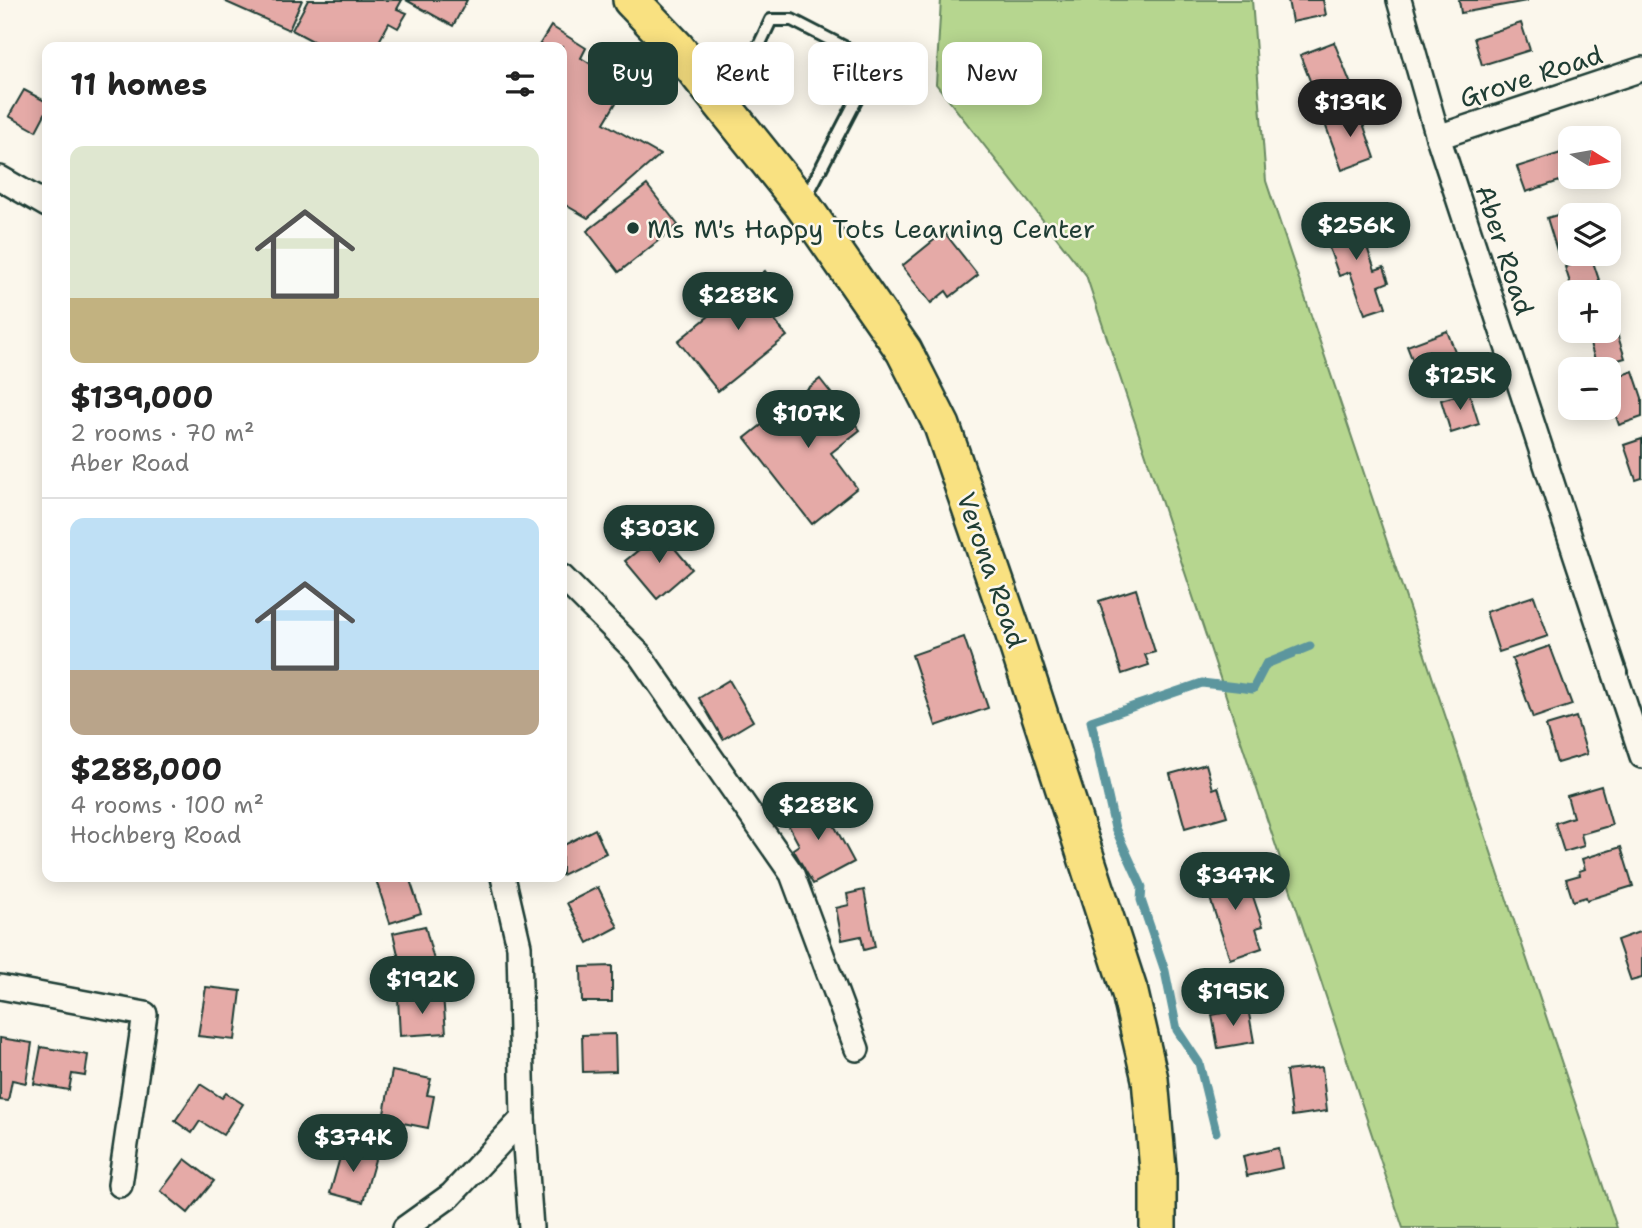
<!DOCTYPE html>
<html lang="en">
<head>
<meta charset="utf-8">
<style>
  body { margin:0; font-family:"Shantell Sans",sans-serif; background:#f6f6f6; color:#222; height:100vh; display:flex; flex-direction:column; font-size:26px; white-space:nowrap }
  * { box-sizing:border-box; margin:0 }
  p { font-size:23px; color:#767676 }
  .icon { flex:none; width:38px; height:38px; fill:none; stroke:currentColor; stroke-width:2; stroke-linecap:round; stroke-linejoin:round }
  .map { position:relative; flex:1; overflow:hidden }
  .details { position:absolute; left:42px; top:42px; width:525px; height:840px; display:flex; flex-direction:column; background:#fff; border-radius:14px; box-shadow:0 4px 18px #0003 }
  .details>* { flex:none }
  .hud { position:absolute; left:588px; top:42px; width:665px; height:63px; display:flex; gap:14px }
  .needle { width:46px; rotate:101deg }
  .buttons { position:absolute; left:1558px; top:126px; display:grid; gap:14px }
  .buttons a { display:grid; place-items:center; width:63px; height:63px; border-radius:14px; background:#fff; box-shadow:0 4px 18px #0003; font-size:35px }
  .price { position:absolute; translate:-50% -60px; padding:0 16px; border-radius:24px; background:#1f3d34; color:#fff; font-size:23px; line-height:46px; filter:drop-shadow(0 2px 4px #0008) }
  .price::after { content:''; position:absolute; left:50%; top:42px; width:21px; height:16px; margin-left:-10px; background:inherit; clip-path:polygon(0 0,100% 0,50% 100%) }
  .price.active { background:#222; color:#fff }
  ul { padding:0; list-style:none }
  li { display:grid; align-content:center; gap:14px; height:371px; padding:0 28px }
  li+li { border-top:2px solid #e0e0e0 }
  li span { display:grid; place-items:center; height:217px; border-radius:14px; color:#555 }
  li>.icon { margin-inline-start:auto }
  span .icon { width:126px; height:126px; fill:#fffc; stroke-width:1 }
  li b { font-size:30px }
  h2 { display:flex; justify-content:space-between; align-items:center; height:84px; padding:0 28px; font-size:30px }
  .tag { padding:0 24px; border-radius:14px; background:#fff; box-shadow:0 4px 18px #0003; font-size:24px; line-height:63px }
  .tag.active { background:#1f3d34; color:#fff }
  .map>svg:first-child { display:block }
</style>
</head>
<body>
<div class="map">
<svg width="1642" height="1228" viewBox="0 0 1642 1228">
  <rect width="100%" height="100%" fill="#fbf7ec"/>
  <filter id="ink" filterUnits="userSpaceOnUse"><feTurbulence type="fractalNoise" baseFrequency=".0143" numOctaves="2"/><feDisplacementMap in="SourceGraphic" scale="14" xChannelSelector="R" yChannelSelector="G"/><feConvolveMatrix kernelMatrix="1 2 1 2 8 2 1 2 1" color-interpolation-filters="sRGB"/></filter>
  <g filter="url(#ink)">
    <polygon fill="#b6d68f" stroke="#6a8a62" stroke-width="2" points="941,0 1252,0 1266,181 1617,1228 1403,1228 1086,275 936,84"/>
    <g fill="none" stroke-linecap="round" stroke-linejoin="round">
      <polyline stroke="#5c969e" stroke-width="9" points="1216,1132 1199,1063 1177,1030 1165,971 1141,900 1142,887 1115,828 1091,721 1202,683 1253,689 1266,664 1310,646"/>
    </g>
    <g fill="#e5aaa7" stroke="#1f3d34" stroke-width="2">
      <polygon points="227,0 302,0 289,30 226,2"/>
      <polygon points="308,0 402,0 397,9 407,13 398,28 389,23 376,47 324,47 292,30"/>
      <polygon points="406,0 467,0 453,26"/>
      <polygon points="1288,0 1323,0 1326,15 1292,22"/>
      <polygon points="1459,0 1527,0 1527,1 1461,13"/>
      <polygon points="1521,23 1530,50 1482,65 1474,38"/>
      <polygon points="551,26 586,48 581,58 626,86 604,123 660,155 588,218 562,203 562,47 538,47"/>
      <polygon points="1334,42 1352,87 1318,101 1300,55"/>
      <polygon points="24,90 47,102 47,110 36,131 9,116"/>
      <polygon points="1358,109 1375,158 1342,170 1324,121"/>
      <polygon points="1564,152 1570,169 1570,177 1572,177 1526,192 1517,167"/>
      <polygon points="647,185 678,225 619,272 587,231"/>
      <polygon points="1574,210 1575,215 1570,215 1570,250 1558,254 1547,218"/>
      <polygon points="1356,216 1375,270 1384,267 1389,282 1379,286 1386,307 1365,314 1350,272 1339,276 1322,228"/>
      <polygon points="944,232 978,275 950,297 946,291 931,303 902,266"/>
      <polygon points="1592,259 1603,292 1573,292 1565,267"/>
      <polygon points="765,271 792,306 774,320 787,336 718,391 678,341"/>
      <polygon points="1611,315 1625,358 1597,366 1586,331 1608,331 1608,316"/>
      <polygon points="1447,331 1460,364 1431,375 1425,359 1414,364 1407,346"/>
      <polygon points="1633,371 1642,398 1642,417 1619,425 1608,394 1608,380"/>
      <polygon points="820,379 860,430 831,453 857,488 812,524 745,438"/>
      <polygon points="1469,392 1479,424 1451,433 1441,400"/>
      <polygon points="1642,439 1642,478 1636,480 1624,445"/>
      <polygon points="661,532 692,569 657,599 625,561"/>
      <polygon points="1136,589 1155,652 1145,655 1149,665 1122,674 1099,601"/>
      <polygon points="1534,596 1548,636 1499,652 1486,612"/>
      <polygon points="964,637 988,708 936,726 912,655"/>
      <polygon points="1550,646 1572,705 1533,718 1512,659"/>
      <polygon points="729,680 753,721 723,739 699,698"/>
      <polygon points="1576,717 1587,754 1557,763 1546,726"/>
      <polygon points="1206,764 1213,789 1218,787 1227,816 1185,828 1170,774"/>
      <polygon points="1601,786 1612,825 1581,834 1584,846 1564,852 1555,823 1573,817 1567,796"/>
      <polygon points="820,799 854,862 813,884 793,849 799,845 785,819"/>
      <polygon points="595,829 606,853 562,875 562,846"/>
      <polygon points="1621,847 1633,886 1587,900 1586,897 1573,901 1566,879 1580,875 1579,871 1585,869 1582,859"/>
      <polygon points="1243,867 1263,926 1256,928 1262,948 1230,959 1204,880"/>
      <polygon points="386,877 409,877 421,913 390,923 376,880"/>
      <polygon points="598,887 618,927 588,943 567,903"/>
      <polygon points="864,890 875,947 864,950 861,936 842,940 836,908 849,905 847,894"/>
      <polygon points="425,926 436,968 403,976 393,933"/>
      <polygon points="1642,931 1642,978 1631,981 1617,940"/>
      <polygon points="612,966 612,1002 582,1002 581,967"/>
      <polygon points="206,987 241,991 235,1040 198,1036"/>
      <polygon points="443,995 446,1033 400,1036 398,998"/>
      <polygon points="1248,1008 1254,1042 1218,1048 1212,1015"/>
      <polygon points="615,1034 616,1071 583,1072 582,1035"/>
      <polygon points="0,1038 32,1043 26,1083 12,1080 8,1101 0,1100"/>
      <polygon points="41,1047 88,1055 85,1076 72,1074 69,1090 34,1084"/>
      <polygon points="1322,1067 1327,1111 1292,1116 1286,1071"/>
      <polygon points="392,1071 431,1079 427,1095 434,1096 428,1128 383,1119"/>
      <polygon points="200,1084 222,1098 226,1093 243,1104 223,1135 200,1121 192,1133 175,1121"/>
      <polygon points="343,1147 376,1156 363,1202 330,1193"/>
      <polygon points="1278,1148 1282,1168 1247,1176 1243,1156"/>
      <polygon points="185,1159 214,1181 188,1213 161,1191"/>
    </g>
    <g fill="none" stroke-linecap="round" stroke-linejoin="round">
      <defs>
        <polyline id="lane" points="730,107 771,20 792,20 856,53 862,89 805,199"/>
        <g id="street">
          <polyline points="1399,0 1438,137 1642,756"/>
          <polyline points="1438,137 1642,69"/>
          <polyline points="0,178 47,205"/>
          <polyline points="562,577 639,654 792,874 857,1049"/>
          <polyline points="503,877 519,946 523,1118 531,1228"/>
          <polyline points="0,987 145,1014 120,1185"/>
          <polyline points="405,1228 451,1195 523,1118"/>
        </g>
        <polyline id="primary" points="631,0 676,47 802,204 904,351 942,426 1013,632 1130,993 1150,1079 1158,1170 1158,1228"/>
      </defs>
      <use href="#lane" stroke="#1f3d34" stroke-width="16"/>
      <use href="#street" stroke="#1f3d34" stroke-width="28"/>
      <use href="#primary" stroke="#1f3d34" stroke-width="40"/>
      <use href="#lane" stroke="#fbf7ec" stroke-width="10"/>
      <use href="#street" stroke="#fbf7ec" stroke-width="23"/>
      <use href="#primary" stroke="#f9e181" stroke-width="35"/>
    </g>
  </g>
  <circle fill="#1f3d34" stroke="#fbf7ec" stroke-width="2.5" cx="633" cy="228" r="7"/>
  <g text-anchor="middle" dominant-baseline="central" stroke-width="5" stroke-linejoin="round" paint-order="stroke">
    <g font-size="26" fill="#1f3d34" stroke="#fbf7ec">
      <text transform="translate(1531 76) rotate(-18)">Grove Road</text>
      <text transform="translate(1505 250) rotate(72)">Aber Road</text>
      <text transform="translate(992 570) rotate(71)">Verona Road</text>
    </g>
    <g font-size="26" fill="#1f3d34" stroke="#fbf7ec" text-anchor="start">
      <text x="647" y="228">Ms M's Happy Tots Learning Center</text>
    </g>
  </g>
</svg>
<div class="buttons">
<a><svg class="needle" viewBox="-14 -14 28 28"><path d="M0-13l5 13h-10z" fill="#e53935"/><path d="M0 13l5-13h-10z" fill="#767676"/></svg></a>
<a><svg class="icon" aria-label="layers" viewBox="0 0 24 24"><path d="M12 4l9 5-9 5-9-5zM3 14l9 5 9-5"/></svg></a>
<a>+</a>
<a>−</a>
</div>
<b class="price active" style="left:1350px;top:139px">$139K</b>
<b class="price" style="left:1356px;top:262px">$256K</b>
<b class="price" style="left:738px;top:332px">$288K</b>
<b class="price" style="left:1460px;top:412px">$125K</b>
<b class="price" style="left:808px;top:450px">$107K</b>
<b class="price" style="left:659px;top:565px">$303K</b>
<b class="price" style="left:818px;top:842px">$288K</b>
<b class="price" style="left:1235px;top:912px">$347K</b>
<b class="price" style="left:422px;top:1016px">$192K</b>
<b class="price" style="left:1233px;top:1028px">$195K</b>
<b class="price" style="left:353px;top:1174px">$374K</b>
<div class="hud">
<a class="tag active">Buy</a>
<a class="tag">Rent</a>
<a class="tag">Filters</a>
<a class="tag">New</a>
</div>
<section class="details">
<h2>11 homes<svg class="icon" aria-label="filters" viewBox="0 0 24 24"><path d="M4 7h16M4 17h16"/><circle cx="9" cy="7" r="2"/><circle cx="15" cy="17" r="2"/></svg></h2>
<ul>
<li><span style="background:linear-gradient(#dfe7d0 70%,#c2b280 0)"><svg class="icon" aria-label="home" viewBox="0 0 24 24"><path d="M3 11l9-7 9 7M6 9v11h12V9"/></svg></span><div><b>$139,000</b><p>2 rooms · 70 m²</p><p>Aber Road</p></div></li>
<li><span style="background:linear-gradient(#bfe0f5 70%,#b9a48a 0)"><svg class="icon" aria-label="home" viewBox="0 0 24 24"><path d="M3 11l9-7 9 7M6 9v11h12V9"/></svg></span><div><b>$288,000</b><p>4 rooms · 100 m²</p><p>Hochberg Road</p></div></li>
</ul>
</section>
</div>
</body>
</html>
